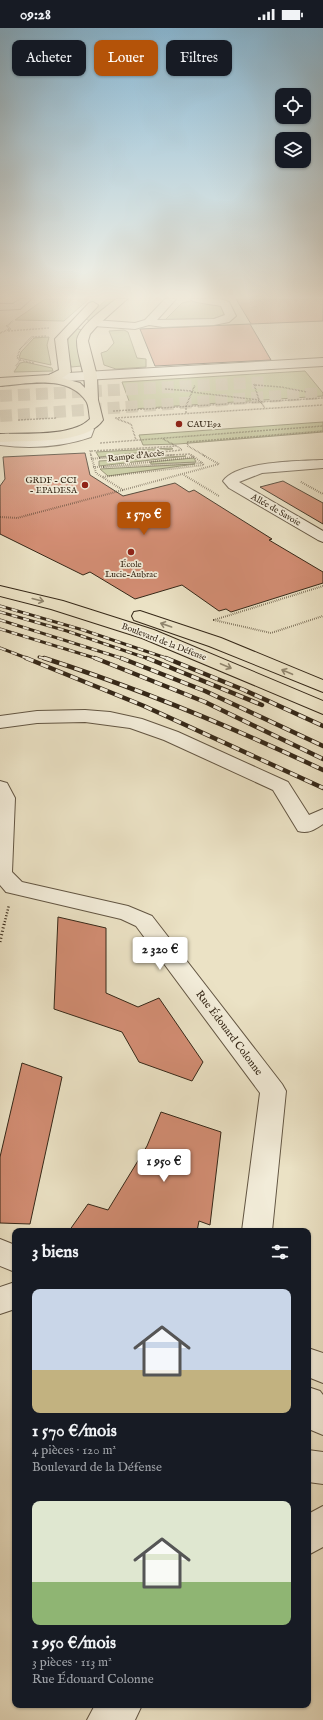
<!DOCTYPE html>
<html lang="fr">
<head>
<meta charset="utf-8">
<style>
  body { margin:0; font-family:"IM FELL English",serif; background:#242831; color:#f1f3f6; height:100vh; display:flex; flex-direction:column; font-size:15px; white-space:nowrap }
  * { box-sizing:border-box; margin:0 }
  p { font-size:13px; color:#9ea1a6 }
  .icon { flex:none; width:22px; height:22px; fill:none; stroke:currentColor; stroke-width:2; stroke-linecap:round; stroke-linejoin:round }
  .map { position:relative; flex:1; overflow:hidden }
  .drawer { position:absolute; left:12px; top:1200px; width:299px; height:480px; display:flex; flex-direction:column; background:#171b24; border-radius:8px; box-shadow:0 1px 3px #0004 }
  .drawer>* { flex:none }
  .guide { position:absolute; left:12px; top:12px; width:299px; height:36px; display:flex; gap:8px }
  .buttons { position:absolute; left:275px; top:60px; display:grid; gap:8px }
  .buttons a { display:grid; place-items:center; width:36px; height:36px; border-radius:8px; background:#171b24; box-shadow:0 1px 3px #0004; font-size:20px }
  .price { position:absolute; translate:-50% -34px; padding:0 9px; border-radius:4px; background:#fff; color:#222; font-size:13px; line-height:26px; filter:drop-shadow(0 1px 2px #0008) }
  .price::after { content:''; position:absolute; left:50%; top:24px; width:12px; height:9px; margin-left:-6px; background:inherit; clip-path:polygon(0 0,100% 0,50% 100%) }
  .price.on { background:#b45309; color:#fff }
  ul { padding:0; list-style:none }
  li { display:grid; align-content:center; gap:8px; height:212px; padding:0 20px }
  li span { display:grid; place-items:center; height:124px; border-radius:8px; color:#555 }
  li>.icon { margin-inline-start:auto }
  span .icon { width:72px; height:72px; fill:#fffc; stroke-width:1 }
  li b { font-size:17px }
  h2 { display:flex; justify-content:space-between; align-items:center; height:48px; padding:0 20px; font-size:17px }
  .chip { padding:0 14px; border-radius:8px; background:#171b24; box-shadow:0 1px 3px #0004; font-size:14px; line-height:36px }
  .chip.on { background:#b45309; color:#fff }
  .status { display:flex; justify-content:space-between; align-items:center; height:28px; padding:0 20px; background:#171b24; direction:ltr }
  .status svg { height:11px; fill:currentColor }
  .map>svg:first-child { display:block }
</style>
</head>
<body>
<div class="status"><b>09:28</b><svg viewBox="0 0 49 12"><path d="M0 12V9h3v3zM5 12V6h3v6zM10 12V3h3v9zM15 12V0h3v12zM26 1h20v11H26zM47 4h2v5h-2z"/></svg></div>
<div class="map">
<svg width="323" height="1692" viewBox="0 0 323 1692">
  <rect width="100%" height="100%" fill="#ebe2c5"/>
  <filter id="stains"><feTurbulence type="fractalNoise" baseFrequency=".005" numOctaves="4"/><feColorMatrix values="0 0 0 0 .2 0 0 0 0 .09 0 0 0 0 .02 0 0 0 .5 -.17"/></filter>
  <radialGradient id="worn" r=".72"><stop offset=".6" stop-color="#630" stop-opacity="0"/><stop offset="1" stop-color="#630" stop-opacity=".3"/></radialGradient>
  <g fill="#bdc291" stroke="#7a7554">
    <polygon points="45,271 89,271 64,293 15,292"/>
    <polygon points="107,271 116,271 91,293 85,291"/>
    <path d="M 194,272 L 221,278 L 224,286 C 210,297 176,292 158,292 L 165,292 L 182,275 Z"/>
    <path d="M 75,300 L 82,302 C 73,314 79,325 82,338 L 71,339 C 68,321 63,315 75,300 Z"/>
    <polygon points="109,303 124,302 128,304 137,330 146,331 146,339 116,341 104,337 101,325 107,323 114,315"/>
    <polygon points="49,309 47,317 51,337 19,330 21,324 34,310"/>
    <polygon points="25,334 52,340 53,343 14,344 20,335"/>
    <polygon points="305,343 323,365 323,368 132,381 122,354"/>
    <polygon points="323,394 323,404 178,416 143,417 139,407"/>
    <polygon points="172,420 173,421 99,429 96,424"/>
    <polygon points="186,428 99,438 99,433"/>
    <polygon points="194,430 196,434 151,436 150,434"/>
    <polygon points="195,436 108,448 100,441"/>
  </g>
  <g fill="#d28d73" stroke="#362818">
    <polygon points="236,271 323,271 323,293 251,296"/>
    <polygon points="250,296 271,332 155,338 140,301"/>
    <polygon points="85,425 90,447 123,468 175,455 189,464 194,462 272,511 269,512 323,544 323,555 231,584 226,581 219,583 182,557 135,571 90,544 83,547 0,506 0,458 5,451 3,429"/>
    <polygon points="283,453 323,475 323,496 260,459"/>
    <polygon points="58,889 106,900 106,965 138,979 159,970 203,1034 192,1053 139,1034 122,1004 54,981"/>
    <polygon points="22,1035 62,1049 30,1196 0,1195 0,1129"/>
    <polygon points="161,1084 221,1104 210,1197 199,1193 197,1203 69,1203 88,1176 108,1182 147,1118"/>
  </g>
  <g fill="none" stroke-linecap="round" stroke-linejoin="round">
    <g stroke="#c7bda2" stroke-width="12" stroke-dasharray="12 6" stroke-linecap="butt">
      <polyline points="0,368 268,354"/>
      <polyline points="0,388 323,365"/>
    </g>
    <defs>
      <g id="minor">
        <polygon points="20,271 31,271 20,281 0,282 0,276 13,276"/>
        <path d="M 165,271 L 176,271 L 157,292 L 214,291 L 225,287 L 221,278 C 213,276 193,275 190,271 L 220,271 L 229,274 L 236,288 L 229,294 L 214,297 L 163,299 L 149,297 L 135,301 L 94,298 L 89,295 L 94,292 L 135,295 L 145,292 Z"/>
        <polygon points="323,330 323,338 51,354 45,350 51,346"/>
        <path d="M 87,397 L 94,401 L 91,409 C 62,419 30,421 0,417 L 0,409 C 26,412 55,413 80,404 L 82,398 Z"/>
        <path d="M 323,432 L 323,440 L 262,445 L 239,454 L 323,503 L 323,514 L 318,512 L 229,460 L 223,453 C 237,433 300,433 323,432 Z"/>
        <path d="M 85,682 L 110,684 L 142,691 L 178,704 L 288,754 L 309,787 L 323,781 L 323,796 C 314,802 308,806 298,803 L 273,762 L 164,712 L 130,700 L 85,694 L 37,695 L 0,700 L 0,688 L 37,683 Z"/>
        <polygon points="0,753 7,755 15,770 12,844 22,854 128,878 152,888 282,1056 286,1063 272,1203 242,1203 260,1065 136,898 121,891 6,864 0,857"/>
        <polygon points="0,1211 15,1217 15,1244 0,1238"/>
        <polygon points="15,1254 15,1281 0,1286 0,1259"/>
        <polygon points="308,1320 323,1325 323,1355 308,1349"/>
        <polygon points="308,1359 320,1363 323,1367 323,1407 311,1402 308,1398"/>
        <polygon points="308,1422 323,1424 323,1456 308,1454"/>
        <polygon points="323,1478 323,1519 308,1527 308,1486"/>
        <polygon points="95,1677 142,1677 135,1692 87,1692"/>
      </g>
      <path id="major" d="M 116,271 L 127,271 L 98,297 L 90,306 L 88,313 L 97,348 L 98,372 L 103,392 C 86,417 27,412 0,414 L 0,406 C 24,405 73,409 90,391 C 89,386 89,377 86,373 C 68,346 27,356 0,358 L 0,350 L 49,347 L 59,342 L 55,311 L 89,275 L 93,274 L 98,277 L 97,279 L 67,311 L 71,344 L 62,350 L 80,355 L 85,360 C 85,344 77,328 77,314 C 76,300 106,279 116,271 Z"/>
      <g id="highway">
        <polygon points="0,558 63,573 154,602 323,673 323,686 142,610 51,581 0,568"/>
        <polygon points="140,583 221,610 323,652 323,664 209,618 134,592 132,588 134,584"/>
      </g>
    </defs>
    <use href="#minor" stroke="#635643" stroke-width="2"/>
    <use href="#major" stroke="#362818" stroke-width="2"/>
    <use href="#highway" stroke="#362818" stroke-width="2"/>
    <g stroke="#362818" stroke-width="1.5" stroke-dasharray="0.5 1" stroke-linecap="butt">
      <polyline points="8,303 49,300"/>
      <polyline points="0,305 10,301 7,298 13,293"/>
      <polyline points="20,332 17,330 20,321 32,309 46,308"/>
      <polyline points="16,338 20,332 34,335"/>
      <polyline points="254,356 259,372 265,380"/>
      <polyline points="255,357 281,359 307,364"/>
      <polyline points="165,361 192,363"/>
      <polyline points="191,364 259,372"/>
      <polyline points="113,383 323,370"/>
      <polyline points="186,385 186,378 195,357"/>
      <polyline points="115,390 323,377"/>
      <polyline points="117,391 131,396 136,412"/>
      <polyline points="18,392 57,390"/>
      <polyline points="163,411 176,418"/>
      <polyline points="100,415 323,398"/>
      <polyline points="90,422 91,428"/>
      <polyline points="91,423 177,418 182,422 123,428"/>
      <polyline points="152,428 190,426 192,428"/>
      <polyline points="205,428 188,418 187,414 323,403"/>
    </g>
    <g stroke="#362818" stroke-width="2" stroke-dasharray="0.5 1.5" stroke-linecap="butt">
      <polyline points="91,427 96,445 102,449"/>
      <polyline points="134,427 100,430 174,427"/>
      <polyline points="191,427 194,429 104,439 202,435 204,437 102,449 123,462 219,436 203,427"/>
      <polyline points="194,429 201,434"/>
      <polyline points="91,431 100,430"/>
      <polyline points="93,439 104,439"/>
      <polyline points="184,447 219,468"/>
      <polyline points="301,454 323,466"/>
      <polyline points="0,489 17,490 123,462"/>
      <polyline points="323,558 214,592 271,605 323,588"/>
    </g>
    <polyline stroke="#362818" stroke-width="2.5" stroke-dasharray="1 2" stroke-linecap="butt" points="4,897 9,877"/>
    <polyline stroke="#362818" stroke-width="3" stroke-dasharray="1 2.5" stroke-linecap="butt" points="0,914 4,896"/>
    <use href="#minor" fill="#f2ecd9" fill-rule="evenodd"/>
    <use href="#major" fill="#ebe2c5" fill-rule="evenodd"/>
    <use href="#highway" fill="#ebe2c5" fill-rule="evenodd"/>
    <defs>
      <g id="rail-far1">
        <polyline points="0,578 83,602 169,631"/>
        <polyline points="0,584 67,603 149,631"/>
        <polyline points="0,592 124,631"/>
        <polyline points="0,601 98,631"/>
        <polyline points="0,620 29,631"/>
        <polyline points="39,629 47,631"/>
      </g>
      <g id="rail">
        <polyline points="26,630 144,678 323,760"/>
        <path d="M 44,630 C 140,661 232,699 323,742"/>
        <polyline points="95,630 205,674 323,731"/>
        <polyline points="121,630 205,663 323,718"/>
        <polyline points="147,630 262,677"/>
        <polyline points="166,630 244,662 323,698"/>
      </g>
    </defs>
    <use href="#rail-far1" stroke="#362818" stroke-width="3"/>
    <use href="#rail" stroke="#362818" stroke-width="4.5"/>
    <use href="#rail-far1" stroke="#f2ecd9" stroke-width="2" stroke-dasharray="6" stroke-linecap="butt"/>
    <use href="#rail" stroke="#f2ecd9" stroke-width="3" stroke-dasharray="8" stroke-linecap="butt"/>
  </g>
  <defs><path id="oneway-shaft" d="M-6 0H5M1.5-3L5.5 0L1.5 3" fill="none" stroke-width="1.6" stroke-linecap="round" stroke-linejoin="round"/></defs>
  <g stroke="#90856e">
    <use href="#oneway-shaft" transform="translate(38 572) rotate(14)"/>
    <use href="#oneway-shaft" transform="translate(166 597) rotate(-161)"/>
    <use href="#oneway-shaft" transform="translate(226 638) rotate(23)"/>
    <use href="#oneway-shaft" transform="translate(287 644) rotate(-157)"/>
  </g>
  <linearGradient id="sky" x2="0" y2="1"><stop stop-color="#88b8d5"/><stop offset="0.53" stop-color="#f6f2e5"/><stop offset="1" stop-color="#f6f2e5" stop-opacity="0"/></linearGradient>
  <rect width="323" height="508" fill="url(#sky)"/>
  <g fill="#8f2418" stroke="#f2ecd9" stroke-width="1.5">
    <circle cx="179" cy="396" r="4"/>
    <circle cx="85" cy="457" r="4"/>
    <circle cx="131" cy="524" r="4"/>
  </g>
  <g text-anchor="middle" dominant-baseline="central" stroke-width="3.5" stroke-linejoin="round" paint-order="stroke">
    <g font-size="9" fill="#362818" stroke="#f2ecd9" text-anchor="start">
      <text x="187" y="396">CAUE92</text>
      <text x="77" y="452" text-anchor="end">GRDF - CCI<tspan x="77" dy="10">- EPADESA</tspan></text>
      <text x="131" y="536" text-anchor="middle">École<tspan x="131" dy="10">Lucie-Aubrac</tspan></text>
    </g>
    <g font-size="9" fill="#362818" stroke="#f2ecd9">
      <text transform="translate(136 428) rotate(-6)">Rampe d'Accès</text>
      <text transform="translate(276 482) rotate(30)">Allée de Savoie</text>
      <text transform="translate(164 614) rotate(21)">Boulevard de la Défense</text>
    </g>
    <g font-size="11" fill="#362818" stroke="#f2ecd9">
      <text transform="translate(229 1005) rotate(53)">Rue Édouard Colonne</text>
    </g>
  </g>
  <rect width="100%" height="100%" filter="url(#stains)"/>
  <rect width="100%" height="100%" fill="url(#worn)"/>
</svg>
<div class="buttons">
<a><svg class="icon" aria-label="locate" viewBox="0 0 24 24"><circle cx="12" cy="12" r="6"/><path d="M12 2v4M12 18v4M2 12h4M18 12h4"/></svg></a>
<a><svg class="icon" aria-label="layers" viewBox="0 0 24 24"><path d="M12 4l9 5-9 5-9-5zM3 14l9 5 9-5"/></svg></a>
</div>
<b class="price on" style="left:144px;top:508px">1 570 €</b>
<b class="price" style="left:160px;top:943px">2 320 €</b>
<b class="price" style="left:164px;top:1155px">1 950 €</b>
<div class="guide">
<a class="chip">Acheter</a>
<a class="chip on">Louer</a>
<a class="chip">Filtres</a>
</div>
<section class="drawer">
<h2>3 biens<svg class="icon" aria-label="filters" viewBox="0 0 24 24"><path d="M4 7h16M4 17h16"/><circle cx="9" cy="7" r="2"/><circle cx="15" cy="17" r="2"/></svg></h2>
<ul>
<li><span style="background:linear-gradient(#c9d6e8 65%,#c2b280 0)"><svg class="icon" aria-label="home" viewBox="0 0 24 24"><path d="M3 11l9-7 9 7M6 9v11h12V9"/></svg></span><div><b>1 570 €/mois</b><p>4 pièces · 120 m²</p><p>Boulevard de la Défense</p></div></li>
<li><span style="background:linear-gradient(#dfe7d0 65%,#8fb573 0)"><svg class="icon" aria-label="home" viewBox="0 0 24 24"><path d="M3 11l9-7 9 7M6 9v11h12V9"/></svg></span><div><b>1 950 €/mois</b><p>3 pièces · 113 m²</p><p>Rue Édouard Colonne</p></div></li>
</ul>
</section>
</div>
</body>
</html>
